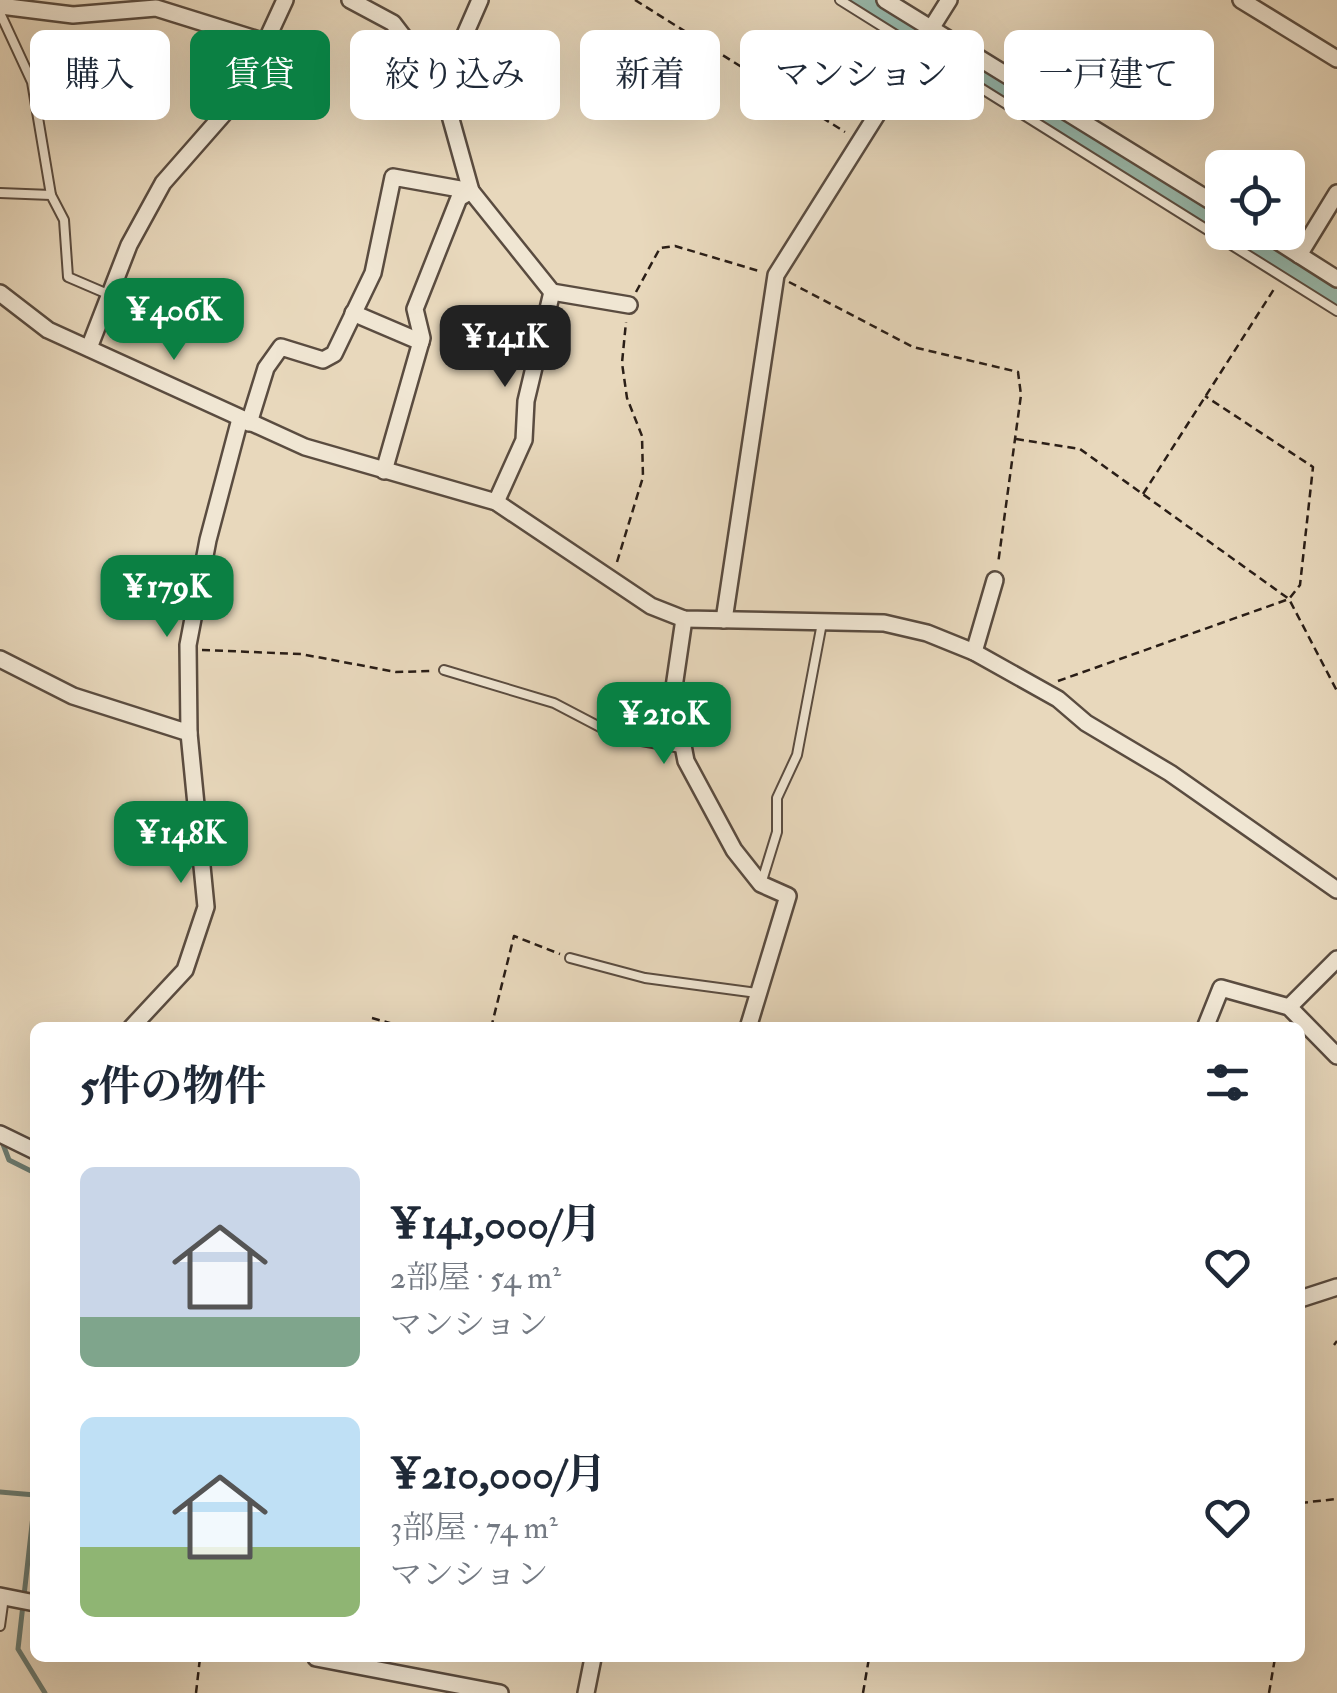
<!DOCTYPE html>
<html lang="ja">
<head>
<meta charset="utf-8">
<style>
  body { margin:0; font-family:"IM FELL Double Pica","Noto Serif JP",serif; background:#f6f6f7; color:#1f2937; height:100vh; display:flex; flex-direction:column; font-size:38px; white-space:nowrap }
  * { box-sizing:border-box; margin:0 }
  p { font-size:32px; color:#747a83 }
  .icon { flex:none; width:55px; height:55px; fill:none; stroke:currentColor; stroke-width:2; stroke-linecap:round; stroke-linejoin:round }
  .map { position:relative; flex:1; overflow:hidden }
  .details { position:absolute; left:30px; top:1022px; width:1275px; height:640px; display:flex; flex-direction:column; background:#fff; border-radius:15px; box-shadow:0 10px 40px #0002 }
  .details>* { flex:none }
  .guide { position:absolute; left:30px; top:30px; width:1278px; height:90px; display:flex; gap:20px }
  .tools { position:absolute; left:1205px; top:150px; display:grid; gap:20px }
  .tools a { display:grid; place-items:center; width:100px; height:100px; border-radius:15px; background:#fff; box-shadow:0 10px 40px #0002; font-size:50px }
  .price { position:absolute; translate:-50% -85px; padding:0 22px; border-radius:20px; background:#0b8043; color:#fff; font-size:32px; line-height:65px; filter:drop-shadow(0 2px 5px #0008) }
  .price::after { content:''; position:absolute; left:50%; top:60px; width:30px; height:22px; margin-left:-15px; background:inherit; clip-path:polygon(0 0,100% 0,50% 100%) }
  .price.active { background:#222; color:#fff }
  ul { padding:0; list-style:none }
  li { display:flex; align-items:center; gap:30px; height:250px; padding:0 50px }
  li span { display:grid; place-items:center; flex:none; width:280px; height:200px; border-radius:15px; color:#555 }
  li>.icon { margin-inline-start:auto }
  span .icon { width:120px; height:120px; fill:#fffc; stroke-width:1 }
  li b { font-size:42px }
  h2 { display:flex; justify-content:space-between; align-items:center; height:120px; padding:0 50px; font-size:42px }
  .tag { padding:0 35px; border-radius:15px; background:#fff; box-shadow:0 10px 40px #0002; font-size:35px; line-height:90px }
  .tag.active { background:#0b8043; color:#fff }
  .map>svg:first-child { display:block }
</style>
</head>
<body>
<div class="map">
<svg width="1337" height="1693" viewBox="0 0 1337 1693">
  <rect width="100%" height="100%" fill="#e8d8bc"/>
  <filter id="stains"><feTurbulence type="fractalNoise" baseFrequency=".002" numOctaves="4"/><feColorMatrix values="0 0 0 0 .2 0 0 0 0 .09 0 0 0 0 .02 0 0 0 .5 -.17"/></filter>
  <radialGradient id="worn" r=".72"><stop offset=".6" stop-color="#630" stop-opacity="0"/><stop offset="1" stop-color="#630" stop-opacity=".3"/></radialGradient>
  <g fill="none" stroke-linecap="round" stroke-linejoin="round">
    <g stroke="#6c7c71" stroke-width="5">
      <polyline points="1,1139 9,1160 35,1173"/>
      <polyline points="0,1492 35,1495"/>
      <polyline points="35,1498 18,1649 45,1693"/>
    </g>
    <g stroke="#98baad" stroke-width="28">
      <polyline points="861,0 1222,220"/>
      <polyline points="1242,232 1337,292"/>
    </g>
    <defs>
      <g id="service">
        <polyline points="840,0 1337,311"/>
        <polyline points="0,13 32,82 51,195"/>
        <polyline points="0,193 51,195 64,220 68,277 110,295"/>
        <polyline points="444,670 554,703 619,737 681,748"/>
        <polyline points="761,884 777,832 777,798 797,755 822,623"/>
        <polyline points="570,958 645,978 757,993"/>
        <polyline points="0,1626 4,1597"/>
      </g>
      <g id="minor">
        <polyline points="350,0 393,23 442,87 471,191 552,292 629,305"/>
        <polyline points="885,0 1222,208"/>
        <polyline points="1241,0 1337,59"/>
        <polyline points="0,6 73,15 156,8 265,42"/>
        <polyline points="442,87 480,0"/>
        <polyline points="1263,232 1337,279"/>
        <polyline points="1299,255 1337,193"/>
        <polyline points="0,293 48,330 305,447 496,502 651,606 684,619 884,623 927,633 974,652 1058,699 1086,723 1170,773 1337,890"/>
        <polyline points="353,313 421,342"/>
        <polyline points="89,348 129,245 163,183 242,93 285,0"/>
        <polyline points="249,423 266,368 281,347 323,360 334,354 373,273 393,177 471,191"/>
        <polyline points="384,471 422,338 415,309 459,198 471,191"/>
        <polyline points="496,502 524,440 526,401 552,292"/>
        <polyline points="684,619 673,694 686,761 734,850 761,884 788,896 748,1028"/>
        <polyline points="724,620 776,275 949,0"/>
        <polyline points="974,652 995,580"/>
        <polyline points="0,659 73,696 189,733 188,645 208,540 240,419"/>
        <polyline points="1289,1007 1337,959"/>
        <polyline points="131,1028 185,970 206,907 189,733"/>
        <polyline points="1205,1028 1221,988 1289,1007 1337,1056"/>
        <polyline points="0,1134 35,1151"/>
        <polyline points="1300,1299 1337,1287"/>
        <polyline points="0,1596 35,1603"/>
        <polyline points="316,1658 500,1693"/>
        <polyline points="586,1693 593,1658"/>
      </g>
    </defs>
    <use href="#service" stroke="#5a4c40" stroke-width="12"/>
    <use href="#minor" stroke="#5a4c40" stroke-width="20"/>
    <g stroke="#2a1e17" stroke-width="2.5" stroke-dasharray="8 5" stroke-linecap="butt">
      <polyline points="635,0 845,132"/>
      <polyline points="789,282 913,347 1018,372 1021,395 998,564"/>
      <polyline points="636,292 660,248 675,246 759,271"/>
      <polyline points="1016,439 1080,449 1289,599 1337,691"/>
      <polyline points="1143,494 1276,286"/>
      <polyline points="617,562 643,477 642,436 627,398 622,363 626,322"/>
      <polyline points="202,650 301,654 396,672 432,671"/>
      <polyline points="1058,681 1289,599 1300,585 1313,467 1205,396"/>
      <polyline points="372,1018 407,1028"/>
      <polyline points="491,1028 514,936 560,954"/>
      <polyline points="1334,1345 1337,1341"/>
      <polyline points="1300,1503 1337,1499"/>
      <polyline points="196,1693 200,1658"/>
      <polyline points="863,1693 869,1658"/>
      <polyline points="1269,1693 1275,1658"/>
    </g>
    <use href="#service" stroke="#f0e6d3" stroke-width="8"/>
    <use href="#minor" stroke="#f0e6d3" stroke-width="15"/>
  </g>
  <rect width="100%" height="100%" filter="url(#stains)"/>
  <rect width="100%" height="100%" fill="url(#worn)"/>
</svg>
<div class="tools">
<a><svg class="icon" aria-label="locate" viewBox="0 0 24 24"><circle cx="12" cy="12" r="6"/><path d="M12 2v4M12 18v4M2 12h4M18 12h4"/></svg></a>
</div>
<b class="price" style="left:174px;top:363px">¥406K</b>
<b class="price active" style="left:505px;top:390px">¥141K</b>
<b class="price" style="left:167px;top:640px">¥179K</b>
<b class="price" style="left:664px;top:767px">¥210K</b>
<b class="price" style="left:181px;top:886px">¥148K</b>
<div class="guide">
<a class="tag">購入</a>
<a class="tag active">賃貸</a>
<a class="tag">絞り込み</a>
<a class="tag">新着</a>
<a class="tag">マンション</a>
<a class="tag">一戸建て</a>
</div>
<section class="details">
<h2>5件の物件<svg class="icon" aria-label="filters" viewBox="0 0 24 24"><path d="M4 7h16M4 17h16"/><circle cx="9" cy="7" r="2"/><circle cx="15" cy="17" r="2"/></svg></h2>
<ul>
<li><span style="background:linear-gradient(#c9d6e8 75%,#7fa58c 0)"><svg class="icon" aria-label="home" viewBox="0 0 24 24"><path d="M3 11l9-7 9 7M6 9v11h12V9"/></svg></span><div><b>¥141,000/月</b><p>2部屋 · 54 m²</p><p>マンション</p></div><svg class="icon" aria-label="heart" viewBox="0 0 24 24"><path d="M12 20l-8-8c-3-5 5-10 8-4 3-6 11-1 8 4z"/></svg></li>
<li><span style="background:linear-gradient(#bfe0f5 65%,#8fb573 0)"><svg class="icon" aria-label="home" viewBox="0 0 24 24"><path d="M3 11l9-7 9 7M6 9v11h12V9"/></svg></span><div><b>¥210,000/月</b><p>3部屋 · 74 m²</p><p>マンション</p></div><svg class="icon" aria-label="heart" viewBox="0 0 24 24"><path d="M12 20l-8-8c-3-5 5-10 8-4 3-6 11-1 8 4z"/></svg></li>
</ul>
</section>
</div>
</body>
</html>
